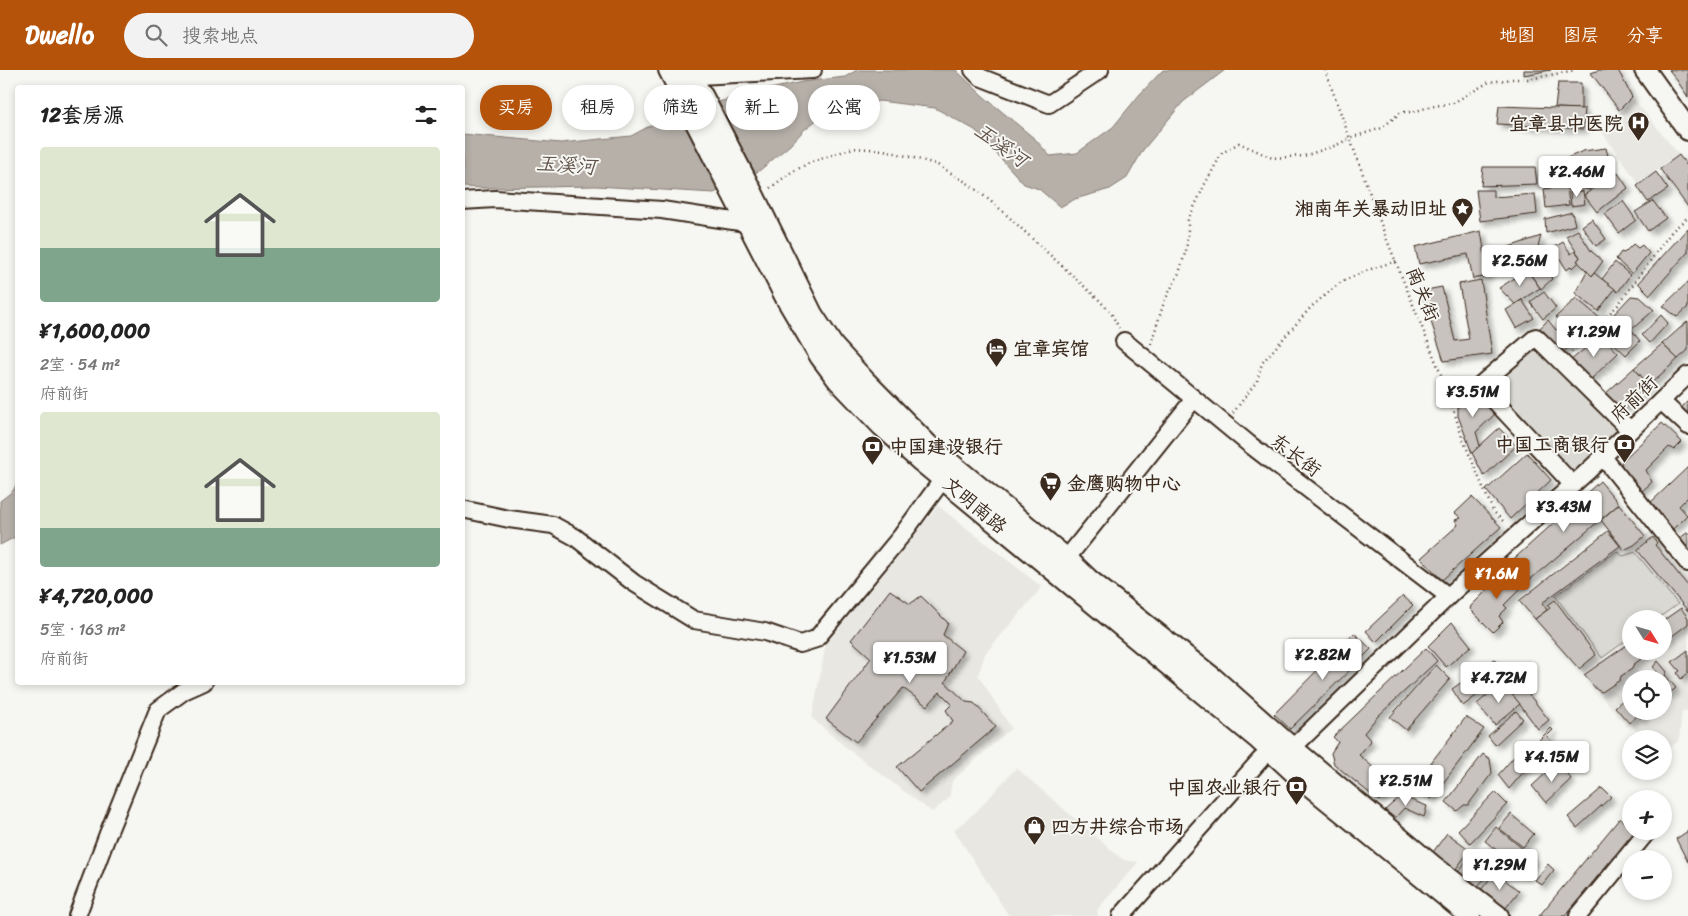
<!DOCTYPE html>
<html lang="zh">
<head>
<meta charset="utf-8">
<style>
  body { margin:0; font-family:Sriracha,"LXGW WenKai TC",sans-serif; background:#f2f2f2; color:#222; height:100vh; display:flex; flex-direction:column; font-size:19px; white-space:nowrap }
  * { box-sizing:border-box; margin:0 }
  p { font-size:16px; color:#767676 }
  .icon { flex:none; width:28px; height:28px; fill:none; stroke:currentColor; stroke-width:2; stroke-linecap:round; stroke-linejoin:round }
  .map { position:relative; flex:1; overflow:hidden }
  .sheet { position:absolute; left:15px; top:15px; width:450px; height:600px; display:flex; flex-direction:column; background:#fff; border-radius:5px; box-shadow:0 2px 8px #0003 }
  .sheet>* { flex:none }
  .top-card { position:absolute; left:480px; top:15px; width:475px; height:45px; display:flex; gap:10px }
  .needle { width:32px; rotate:127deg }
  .buttons { position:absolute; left:1622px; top:540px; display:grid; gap:10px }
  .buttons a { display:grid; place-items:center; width:50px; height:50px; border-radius:50%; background:#fff; box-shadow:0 2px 8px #0003; font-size:25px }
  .price { position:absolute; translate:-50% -42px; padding:0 11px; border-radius:5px; background:#fff; color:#222; font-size:16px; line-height:32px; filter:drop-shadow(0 1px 2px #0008) }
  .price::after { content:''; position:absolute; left:50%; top:30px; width:15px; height:11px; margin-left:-8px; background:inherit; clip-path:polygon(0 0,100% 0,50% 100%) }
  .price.current { background:#b45309; color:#fff }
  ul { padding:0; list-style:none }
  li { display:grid; align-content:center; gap:10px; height:265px; padding:0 25px }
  li span { display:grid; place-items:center; height:155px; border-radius:5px; color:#555 }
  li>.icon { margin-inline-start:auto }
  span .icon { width:90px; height:90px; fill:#fffc; stroke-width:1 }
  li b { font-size:21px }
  h2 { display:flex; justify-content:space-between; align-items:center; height:60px; padding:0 25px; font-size:21px }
  .pill { padding:0 18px; border-radius:22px; background:#fff; box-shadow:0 2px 8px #0003; font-size:18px; line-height:45px }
  .pill.current { background:#b45309; color:#fff }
  header { display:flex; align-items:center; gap:30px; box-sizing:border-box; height:70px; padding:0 25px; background:#b45309; color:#fff }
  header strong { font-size:24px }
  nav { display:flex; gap:28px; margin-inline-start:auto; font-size:18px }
  .search { width:350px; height:45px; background:#f2f2f2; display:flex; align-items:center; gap:12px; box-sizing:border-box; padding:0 18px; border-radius:28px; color:#767676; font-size:19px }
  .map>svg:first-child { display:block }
</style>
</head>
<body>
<header>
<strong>Dwello</strong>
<div class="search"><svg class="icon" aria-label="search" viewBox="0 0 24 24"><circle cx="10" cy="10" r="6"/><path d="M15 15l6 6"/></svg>搜索地点</div>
<nav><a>地图</a><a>图层</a><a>分享</a></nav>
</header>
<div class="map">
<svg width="1688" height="846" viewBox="0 0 1688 846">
  <defs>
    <filter id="shadow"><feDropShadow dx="4.5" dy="4.5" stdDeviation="2.5" flood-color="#0004"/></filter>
  </defs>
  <rect width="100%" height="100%" fill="#f6f6f2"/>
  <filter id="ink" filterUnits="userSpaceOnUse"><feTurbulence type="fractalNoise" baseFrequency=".02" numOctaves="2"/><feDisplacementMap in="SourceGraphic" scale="10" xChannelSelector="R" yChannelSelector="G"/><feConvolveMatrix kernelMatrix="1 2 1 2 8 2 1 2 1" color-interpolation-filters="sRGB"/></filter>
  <g filter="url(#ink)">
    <g fill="#e8e7e2" fill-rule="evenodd">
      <polygon points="1634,29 1679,85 1639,114 1600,59"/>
      <polygon points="938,436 1042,517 985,584 978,605 1011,658 952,711 949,728 932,742 849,680 812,648 826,574"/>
      <path d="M 1658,455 L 1688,493 L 1688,641 L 1682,642 L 1679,670 L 1664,683 L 1664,669 L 1646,669 L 1631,655 L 1627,656 L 1579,599 L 1519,531 L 1608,461 L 1620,476 L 1624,480 L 1634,475 ZM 1631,549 L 1664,549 L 1664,581 L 1631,581 ZM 1631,609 L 1664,609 L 1664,641 L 1631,641 Z"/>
      <polygon points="1016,698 1123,790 1138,792 1097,840 1098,846 1009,846 954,760 977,741"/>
    </g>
    <g fill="#dad9d3" stroke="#8a8278">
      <polygon points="1536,274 1622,364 1576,407 1489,317"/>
      <polygon points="1617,481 1623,486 1635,482 1678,534 1657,549 1631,549 1631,567 1602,588 1555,526"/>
    </g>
    <g fill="#b6b0a9" stroke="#857a71">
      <polygon points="857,0 956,0 983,26 1035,69 1050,86 1077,83 1113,57 1140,24 1163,0 1225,0 1183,32 1143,80 1127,108 1110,119 1075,129 1060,137 1039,119 1024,114 975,60 935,38 879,31 818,49 805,59 790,75 759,101 714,123 596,116 482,118 463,117 462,64 561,73 631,66 668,46 747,24 802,12 845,7"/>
      <polygon points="17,413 17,466 0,475 0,431 13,421"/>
    </g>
    <g fill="#c8c3be" stroke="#3b2a1e" filter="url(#shadow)">
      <polygon points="1524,0 1551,0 1524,5"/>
      <polygon points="1599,0 1618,0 1632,27 1619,40 1591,3"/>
      <polygon points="1669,0 1688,0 1688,27 1674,6"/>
      <polygon points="1558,13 1581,13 1581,39 1555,38"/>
      <polygon points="1499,36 1585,39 1583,59 1497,54"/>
      <polygon points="1606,78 1613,106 1592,120 1580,118 1574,108 1543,114 1543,99 1583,81"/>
      <polygon points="1679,85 1688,97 1688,137 1660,99"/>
      <polygon points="1483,97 1535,97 1537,114 1481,116"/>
      <polygon points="1656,102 1668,119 1648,132 1637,116"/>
      <polygon points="1618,103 1628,118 1597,142 1584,125"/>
      <polygon points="1567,115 1569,135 1546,138 1544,119"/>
      <polygon points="1476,120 1493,120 1493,127 1535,124 1537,144 1480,151"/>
      <polygon points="1583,121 1585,134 1571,136 1570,122"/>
      <polygon points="1623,131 1636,150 1619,163 1605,144"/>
      <polygon points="1653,131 1666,148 1648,161 1635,142"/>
      <polygon points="1572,142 1575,155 1546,163 1545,149"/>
      <polygon points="1592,149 1606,169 1596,176 1582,156"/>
      <polygon points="1688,158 1688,182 1650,225 1638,213"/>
      <polygon points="1578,160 1591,181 1603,191 1592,206 1577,191 1580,187 1566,166"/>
      <polygon points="1481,161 1488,206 1473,209 1468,184 1419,194 1415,177"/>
      <polygon points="1541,166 1538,177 1504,198 1500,180"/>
      <polygon points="1563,172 1571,184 1575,181 1580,187 1577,191 1579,192 1573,198 1571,196 1567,200 1553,178"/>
      <polygon points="1633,174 1638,178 1642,175 1649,183 1632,204 1616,189 1621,182 1624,183"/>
      <polygon points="1544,189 1553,197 1548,202 1552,209 1541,219 1527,200"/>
      <polygon points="1615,192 1630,205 1618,222 1602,209"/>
      <polygon points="1527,200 1540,218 1515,234 1499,218"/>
      <polygon points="1587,201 1592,206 1594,203 1615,219 1598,241 1575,223"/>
      <polygon points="1481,210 1492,284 1444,291 1421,221 1442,217 1455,271 1469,269 1459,214"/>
      <polygon points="1688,212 1688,237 1677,247 1663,236"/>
      <polygon points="1544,222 1556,238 1543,249 1530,232"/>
      <polygon points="1631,226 1640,227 1654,240 1631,260 1640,271 1626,285 1608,268 1598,261"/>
      <polygon points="1576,228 1601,249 1583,267 1573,257 1567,259 1556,247"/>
      <polygon points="1522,230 1534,248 1516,258 1506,240"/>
      <polygon points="1661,245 1668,253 1650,273 1642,265"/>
      <polygon points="1548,250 1556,260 1563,254 1567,259 1573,257 1578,264 1574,268 1576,271 1560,285 1536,262"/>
      <polygon points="1688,251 1688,280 1678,289 1662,274"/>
      <polygon points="1596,269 1600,273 1605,269 1618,283 1590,310 1570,291"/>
      <polygon points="1662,274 1678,289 1649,315 1634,298"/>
      <polygon points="1634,298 1649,315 1619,343 1605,324"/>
      <polygon points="1472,320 1495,344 1476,362 1480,376 1472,383 1458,346 1458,334"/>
      <polygon points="1688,331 1688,347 1680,339"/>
      <polygon points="1662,353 1682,372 1674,380 1669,377 1646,400 1652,412 1641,422 1621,399 1622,391"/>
      <polygon points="1499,358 1516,376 1484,406 1472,383"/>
      <polygon points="1527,383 1551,410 1510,449 1486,420"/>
      <polygon points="1688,397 1688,427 1679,436 1687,445 1673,459 1650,433"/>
      <polygon points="1600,411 1619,434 1526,513 1505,497"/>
      <polygon points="1472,427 1501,457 1442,510 1421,488 1458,455 1455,450 1461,448 1455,443"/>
      <polygon points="1619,434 1645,466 1634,475 1624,480 1601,450"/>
      <polygon points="1608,461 1620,476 1542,533 1547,540 1535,549 1519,531"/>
      <polygon points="1688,462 1688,480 1680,468"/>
      <polygon points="1653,467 1657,473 1655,475 1688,516 1688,541 1637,480"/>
      <polygon points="1508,499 1526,513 1504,535 1507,538 1499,546 1503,552 1493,562 1470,539 1471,536"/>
      <polygon points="890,520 910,534 921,526 948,553 943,565 963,581 945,612 966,632 974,633 996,657 919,722 897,697 953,651 946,640 952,634 940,622 927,636 903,618 856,672 826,649 871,588 851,570"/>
      <polygon points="1403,526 1413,535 1376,572 1366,561"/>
      <polygon points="1555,530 1596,585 1579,599 1535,549 1550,538 1548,535"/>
      <polygon points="1681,538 1688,548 1688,554 1664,572 1664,550"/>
      <polygon points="1452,552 1471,576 1446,597 1428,576"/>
      <polygon points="1354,563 1371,579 1290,659 1274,644"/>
      <polygon points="1631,572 1631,581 1651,581 1633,595 1632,599 1621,606 1620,610 1602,622 1597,620 1584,605"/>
      <polygon points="1426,578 1437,591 1377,647 1364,663 1371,671 1359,685 1392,714 1379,731 1334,694 1331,683 1338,672 1333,667"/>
      <polygon points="1688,580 1688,603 1681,609 1677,603 1680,601 1672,592"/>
      <polygon points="1494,589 1504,604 1463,636 1452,619"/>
      <polygon points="1658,591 1667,602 1665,605 1676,618 1664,627 1664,609 1651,609 1658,603 1653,597"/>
      <polygon points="1436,595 1450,609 1406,660 1390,647"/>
      <polygon points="1516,608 1549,650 1538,659 1506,616"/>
      <polygon points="1502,612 1520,634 1495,655 1477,634"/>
      <polygon points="1627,619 1631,624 1631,641 1648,641 1641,648 1637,646 1629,653 1615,637 1625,628 1621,624"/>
      <polygon points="1516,641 1523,649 1495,675 1488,666"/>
      <polygon points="1466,647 1484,659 1431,729 1413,716"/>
      <polygon points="1551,658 1553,660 1547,666 1556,677 1544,689 1533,676"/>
      <polygon points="1527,672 1538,685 1509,719 1498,705"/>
      <polygon points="1483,684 1490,689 1492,703 1468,735 1464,735 1457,741 1446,732"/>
      <polygon points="1558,692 1571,709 1546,733 1532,716"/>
      <polygon points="1602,718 1611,727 1577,758 1568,747"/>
      <polygon points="1495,722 1507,734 1470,773 1458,760"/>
      <polygon points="1401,726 1427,736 1424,747 1404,738 1395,748 1385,740"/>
      <polygon points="1511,744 1534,764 1523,777 1499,758"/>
      <polygon points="1620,748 1633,763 1565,846 1539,846"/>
      <polygon points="1496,757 1535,789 1524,802 1485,771"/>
      <polygon points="1688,761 1688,792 1676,769"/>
      <polygon points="1447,763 1470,780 1455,800 1433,782"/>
      <polygon points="1473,783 1493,799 1477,817 1458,802"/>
      <polygon points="1548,794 1554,800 1542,815 1535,810"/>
      <polygon points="1495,802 1519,821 1505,839 1481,820"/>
    </g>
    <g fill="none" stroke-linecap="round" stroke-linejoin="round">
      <defs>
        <g id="minor">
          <polyline points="973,0 980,7 1049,34 1100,0"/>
          <polyline points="680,7 813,0"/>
          <polyline points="462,131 495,129 662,140 746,153"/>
          <polyline points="1124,271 1249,374 1448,526"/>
          <polyline points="1661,331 1688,356"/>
          <polyline points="1603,387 1688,493"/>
          <polyline points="1573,415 1480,315 1536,267 1630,360"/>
          <polyline points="462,439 509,449 553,455 575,467 634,513 694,550 765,562 800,574 816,569 826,557 902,465 943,409"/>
          <polyline points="1059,498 1194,329"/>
          <polyline points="1284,686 1453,522 1588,401 1688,305"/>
          <polyline points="77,846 109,761 158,640 184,621 204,612"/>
          <polyline points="1121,846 1261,689"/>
          <polyline points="1578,846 1648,761"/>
        </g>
        <g id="major">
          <polyline points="669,0 786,228 820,286 838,310 881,355 921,391 1257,668 1298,706 1470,846"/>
          <polyline points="686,0 703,27 753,124 812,244 833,276 865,311 928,375 1067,489 1089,510 1213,608 1292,678 1433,796 1498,846"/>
          <polyline points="1645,0 1688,60"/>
        </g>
      </defs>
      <use href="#minor" stroke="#3b2a1e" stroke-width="20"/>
      <use href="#major" stroke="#3b2a1e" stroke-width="24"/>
      <g stroke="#3b2a1e" stroke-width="2.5" stroke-dasharray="1 4" stroke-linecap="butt">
        <polyline points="1325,0 1385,165 1448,322 1462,367 1493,441 1505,453"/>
        <polyline points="770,118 790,103 809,93 853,78 884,80 936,94 969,114 999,138 1099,230 1111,243 1119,258"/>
        <polyline points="1151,274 1164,232 1179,203 1186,180 1188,167 1188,150 1205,114 1222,83 1239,73 1272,88 1304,86 1337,75 1350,68 1382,58 1401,42 1413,42 1429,37 1453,33 1489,12 1513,9 1530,9 1575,0"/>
        <polyline points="1572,282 1618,235 1672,161 1688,147"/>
        <polyline points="1448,322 1467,310"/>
        <polyline points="1233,343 1257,311 1262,293 1311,237 1341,212 1368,200 1396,191"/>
      </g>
      <use href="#minor" stroke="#f6f6f2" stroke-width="16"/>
      <use href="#major" stroke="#f6f6f2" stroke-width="20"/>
    </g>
  </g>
  <defs>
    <symbol id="hospital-pin" viewBox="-11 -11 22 30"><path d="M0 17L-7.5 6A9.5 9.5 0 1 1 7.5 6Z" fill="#3b2a1e" stroke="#f6f6f2"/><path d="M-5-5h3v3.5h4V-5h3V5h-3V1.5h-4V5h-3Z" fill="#fff"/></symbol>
    <symbol id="sight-pin" viewBox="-11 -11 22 30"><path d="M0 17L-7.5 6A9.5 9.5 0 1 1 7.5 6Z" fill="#3b2a1e" stroke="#f6f6f2"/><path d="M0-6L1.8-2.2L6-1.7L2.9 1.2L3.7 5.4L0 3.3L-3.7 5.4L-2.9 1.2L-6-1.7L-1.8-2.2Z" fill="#fff"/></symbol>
    <symbol id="hotel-pin" viewBox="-11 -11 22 30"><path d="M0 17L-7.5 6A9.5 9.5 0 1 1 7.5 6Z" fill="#3b2a1e" stroke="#f6f6f2"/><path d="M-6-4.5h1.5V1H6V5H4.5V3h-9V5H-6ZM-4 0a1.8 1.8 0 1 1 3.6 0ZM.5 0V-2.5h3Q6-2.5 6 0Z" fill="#fff"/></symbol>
    <symbol id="bank-pin" viewBox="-11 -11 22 30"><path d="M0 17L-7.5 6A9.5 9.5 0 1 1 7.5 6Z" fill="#3b2a1e" stroke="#f6f6f2"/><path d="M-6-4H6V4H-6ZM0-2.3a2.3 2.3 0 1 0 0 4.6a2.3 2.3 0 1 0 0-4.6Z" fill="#fff"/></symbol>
    <symbol id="supermarket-pin" viewBox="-11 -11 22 30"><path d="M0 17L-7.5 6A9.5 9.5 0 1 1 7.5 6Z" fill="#3b2a1e" stroke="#f6f6f2"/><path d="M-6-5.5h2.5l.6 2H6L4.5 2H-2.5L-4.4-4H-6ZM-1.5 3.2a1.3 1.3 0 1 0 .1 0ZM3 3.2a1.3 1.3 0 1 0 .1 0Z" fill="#fff"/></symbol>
    <symbol id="shop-pin" viewBox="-11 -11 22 30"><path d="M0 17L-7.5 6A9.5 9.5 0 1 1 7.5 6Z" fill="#3b2a1e" stroke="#f6f6f2"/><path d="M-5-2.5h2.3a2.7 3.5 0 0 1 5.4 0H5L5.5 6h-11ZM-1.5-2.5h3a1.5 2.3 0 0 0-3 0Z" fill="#fff"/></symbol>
  </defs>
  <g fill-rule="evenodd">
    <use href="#hospital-pin" x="1626" y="40" width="25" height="34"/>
    <use href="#sight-pin" x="1450" y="126" width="25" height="34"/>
    <use href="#hotel-pin" x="984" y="266" width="25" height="34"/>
    <use href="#bank-pin" x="1612" y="362" width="25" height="34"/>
    <use href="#bank-pin" x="860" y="364" width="25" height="34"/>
    <use href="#supermarket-pin" x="1038" y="400" width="25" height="34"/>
    <use href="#bank-pin" x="1284" y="704" width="25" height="34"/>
    <use href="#shop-pin" x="1022" y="744" width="25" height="34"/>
  </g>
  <g text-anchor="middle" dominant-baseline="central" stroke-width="4" stroke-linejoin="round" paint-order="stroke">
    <g font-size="19" font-weight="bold" fill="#3b2a1e" stroke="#f6f6f2" text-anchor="end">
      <text x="1623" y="53">宜章县中医院</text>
      <text x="1447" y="138">湘南年关暴动旧址</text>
      <text x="1013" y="278" text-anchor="start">宜章宾馆</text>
      <text x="1609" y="374">中国工商银行</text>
      <text x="889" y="376" text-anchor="start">中国建设银行</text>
      <text x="1067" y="413" text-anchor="start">金鹰购物中心</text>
      <text x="1281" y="717">中国农业银行</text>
      <text x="1051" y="756" text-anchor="start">四方井综合市场</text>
    </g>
    <g font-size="19" fill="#3b2a1e" stroke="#f6f6f2">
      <text transform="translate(1423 224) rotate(68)">南关街</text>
      <text transform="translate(1634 329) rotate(-44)">府前街</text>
      <text transform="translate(1296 385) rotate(37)">东长街</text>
      <text transform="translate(975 435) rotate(40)">文明南路</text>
    </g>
    <g font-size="20" font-style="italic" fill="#605248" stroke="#f6f6f2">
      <text transform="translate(1001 75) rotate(36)">玉溪河</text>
      <text transform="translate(566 95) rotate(4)">玉溪河</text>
    </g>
  </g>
</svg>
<div class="buttons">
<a><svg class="needle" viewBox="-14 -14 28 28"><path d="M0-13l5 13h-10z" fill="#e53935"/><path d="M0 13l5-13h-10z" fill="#767676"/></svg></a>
<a><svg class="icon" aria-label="locate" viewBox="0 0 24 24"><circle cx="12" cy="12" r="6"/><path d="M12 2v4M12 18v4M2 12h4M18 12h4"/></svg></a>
<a><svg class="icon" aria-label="layers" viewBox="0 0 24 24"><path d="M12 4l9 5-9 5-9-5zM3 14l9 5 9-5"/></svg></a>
<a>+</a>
<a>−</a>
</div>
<b class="price" style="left:1577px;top:128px">¥2.46M</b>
<b class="price" style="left:1520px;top:217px">¥2.56M</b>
<b class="price" style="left:1594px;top:288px">¥1.29M</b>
<b class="price" style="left:1473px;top:348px">¥3.51M</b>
<b class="price" style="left:1564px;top:463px">¥3.43M</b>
<b class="price current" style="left:1497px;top:530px">¥1.6M</b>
<b class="price" style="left:1323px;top:611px">¥2.82M</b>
<b class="price" style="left:910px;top:614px">¥1.53M</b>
<b class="price" style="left:1499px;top:634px">¥4.72M</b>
<b class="price" style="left:1552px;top:713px">¥4.15M</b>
<b class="price" style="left:1406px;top:737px">¥2.51M</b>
<b class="price" style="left:1500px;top:821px">¥1.29M</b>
<div class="top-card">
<a class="pill current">买房</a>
<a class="pill">租房</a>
<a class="pill">筛选</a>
<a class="pill">新上</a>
<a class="pill">公寓</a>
</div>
<section class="sheet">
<h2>12套房源<svg class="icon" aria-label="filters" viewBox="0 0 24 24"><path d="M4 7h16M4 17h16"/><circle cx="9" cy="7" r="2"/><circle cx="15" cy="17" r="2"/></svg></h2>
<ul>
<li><span style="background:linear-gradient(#dfe7d0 65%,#7fa58c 0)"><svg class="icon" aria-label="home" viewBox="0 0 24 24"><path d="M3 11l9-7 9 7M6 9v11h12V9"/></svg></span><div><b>¥1,600,000</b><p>2室 · 54 m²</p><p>府前街</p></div></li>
<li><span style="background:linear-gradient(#dfe7d0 75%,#7fa58c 0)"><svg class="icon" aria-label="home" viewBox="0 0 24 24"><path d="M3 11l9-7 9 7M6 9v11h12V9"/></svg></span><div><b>¥4,720,000</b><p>5室 · 163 m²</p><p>府前街</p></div></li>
</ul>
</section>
</div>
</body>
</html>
